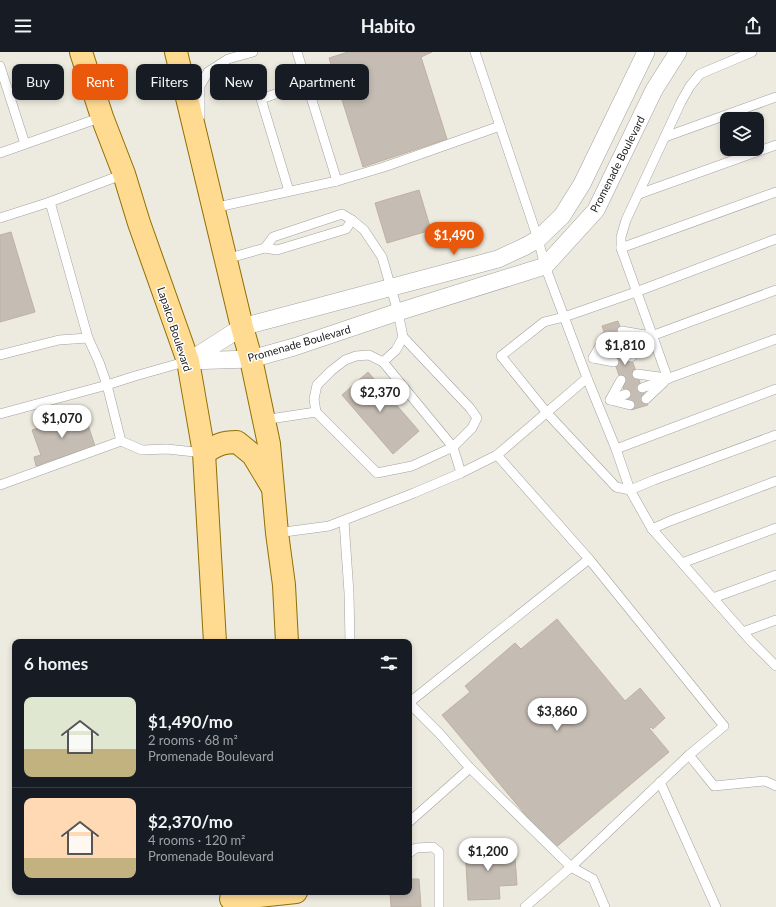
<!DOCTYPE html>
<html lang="en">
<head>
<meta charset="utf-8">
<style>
  body { margin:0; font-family:Lato,sans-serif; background:#242831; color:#f1f3f6; height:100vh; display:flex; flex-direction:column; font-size:15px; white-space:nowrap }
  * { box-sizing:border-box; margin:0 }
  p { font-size:13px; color:#9ea1a6 }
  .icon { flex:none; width:22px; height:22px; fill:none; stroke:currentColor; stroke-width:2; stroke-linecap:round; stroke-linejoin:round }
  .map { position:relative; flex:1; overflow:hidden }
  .sheet { position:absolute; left:12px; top:587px; width:400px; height:256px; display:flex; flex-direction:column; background:#171b24; border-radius:8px; box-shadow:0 2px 6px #0003 }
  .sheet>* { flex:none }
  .guide { position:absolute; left:12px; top:12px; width:400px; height:36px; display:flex; gap:8px }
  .fabs { position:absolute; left:720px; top:60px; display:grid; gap:8px }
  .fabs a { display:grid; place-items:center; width:44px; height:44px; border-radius:8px; background:#171b24; box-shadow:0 2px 6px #0003; font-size:20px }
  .price { position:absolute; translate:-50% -34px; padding:0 9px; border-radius:14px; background:#fff; color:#222; font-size:13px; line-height:26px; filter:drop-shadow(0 1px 2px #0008) }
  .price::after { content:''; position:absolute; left:50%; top:24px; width:12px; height:9px; margin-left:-6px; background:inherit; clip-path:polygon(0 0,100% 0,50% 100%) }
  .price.on { background:#ea580c; color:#fff }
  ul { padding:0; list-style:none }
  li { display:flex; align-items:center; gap:12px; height:100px; padding:0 12px }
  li+li { border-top:1px solid #363941 }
  li span { display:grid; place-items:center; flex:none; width:112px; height:80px; border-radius:8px; color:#555 }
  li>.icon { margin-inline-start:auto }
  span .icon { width:48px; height:48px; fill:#fffc; stroke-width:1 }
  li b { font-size:17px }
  h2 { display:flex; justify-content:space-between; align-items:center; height:48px; padding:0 12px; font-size:17px }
  .pill { padding:0 14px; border-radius:8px; background:#171b24; box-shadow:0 2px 6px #0003; font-size:14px; line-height:36px }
  .pill.on { background:#ea580c; color:#fff }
  header { display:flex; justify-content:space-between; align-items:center; height:52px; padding:0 12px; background:#171b24; font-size:18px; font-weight:700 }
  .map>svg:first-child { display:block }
</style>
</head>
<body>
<header><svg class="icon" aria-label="menu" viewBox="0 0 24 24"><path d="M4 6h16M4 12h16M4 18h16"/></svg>Habito<svg class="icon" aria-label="share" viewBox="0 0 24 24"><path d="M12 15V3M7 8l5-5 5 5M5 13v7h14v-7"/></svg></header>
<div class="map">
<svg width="776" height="855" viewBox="0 0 776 855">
  <rect width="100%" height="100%" fill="#edeadf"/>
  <g fill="#c5bcb3" stroke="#bfb1a1">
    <polygon points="348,0 432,0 421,5 447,87 363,115 329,6"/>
    <polygon points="419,138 431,178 387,191 375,151"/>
    <polygon points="11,180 35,260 0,270 0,183"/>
    <polygon points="618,269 648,353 631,358 602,274"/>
    <polygon points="368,320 419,379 393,402 342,343"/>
    <polygon points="80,362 85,375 88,373 95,394 41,412 42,413 36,414 34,405 41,403 32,378"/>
    <polygon points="557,567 625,649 640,636 665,666 653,677 651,675 649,676 669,700 554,797 442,663 470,640 465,634 515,591 521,597"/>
    <polygon points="497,792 498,807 515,806 517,833 499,834 500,847 468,848 465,794"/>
    <polygon points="409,827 419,827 421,855 391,855 390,840 409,840"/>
  </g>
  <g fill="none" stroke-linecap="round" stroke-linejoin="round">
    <defs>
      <g id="service">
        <polyline points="0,14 25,92"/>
        <polyline points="200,64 200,34 208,20 228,7 253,0"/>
        <polyline points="665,85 776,45"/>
        <polyline points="0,101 102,65"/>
        <polyline points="337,129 384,115 500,74"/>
        <polyline points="289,139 261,47 307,31"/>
        <polyline points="639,142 776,93"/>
        <polyline points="50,150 88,286"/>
        <polyline points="213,156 337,129 297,0"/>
        <polygon points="342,162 352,168 346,177 277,198 265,196 273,185"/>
        <polyline points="0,166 50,150 124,122"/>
        <polyline points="352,168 364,178 382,205 398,260 403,285 396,298 383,310"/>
        <polyline points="776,187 636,240 564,265 544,270 501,304 547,361 616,435 630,438 652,477 750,588 776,614"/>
        <polyline points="621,196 776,140"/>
        <polyline points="226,207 265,196"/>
        <polyline points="622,279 651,284"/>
        <polyline points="403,285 470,356 477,366 472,376 453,395 412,414 377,421 316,360 314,347 317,333 331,319 345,308 356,304 369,303 383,310 453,395 461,421"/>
        <polyline points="605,285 593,306 614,310"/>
        <polyline points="627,293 776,238"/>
        <polyline points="0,303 59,288 88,286 99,310 107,333 121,389 142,398 167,397 204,401"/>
        <polyline points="631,305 650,286"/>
        <polyline points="593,306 610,299"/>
        <polyline points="637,322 667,326"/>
        <polyline points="587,326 616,397 630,438 654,428 776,383"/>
        <polyline points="668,327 621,196 621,185 626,168 681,50 690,34 700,22 752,0"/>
        <polyline points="621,328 610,348 630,353"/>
        <polyline points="642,336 776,287"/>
        <polyline points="646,347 664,330"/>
        <polyline points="610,348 626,342"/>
        <polyline points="0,362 107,333 135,324 188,309"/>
        <polyline points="263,368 316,360"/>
        <polyline points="616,397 776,337"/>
        <polyline points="0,433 121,389"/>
        <polyline points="344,469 349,541 350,590"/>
        <polyline points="652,477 670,469 776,429"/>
        <polyline points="277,481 329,474 414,441 461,421 497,403 587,326 545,214 538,187 475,0"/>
        <polyline points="682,511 776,476"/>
        <polyline points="713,546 776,523"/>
        <polyline points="743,580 776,568"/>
        <polyline points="409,650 410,650 589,507"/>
        <polyline points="409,651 440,682 470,716 571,815 689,703 724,674 589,507 497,403"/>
        <polyline points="689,703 714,734 765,729 776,734"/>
        <polyline points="660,730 716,855"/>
        <polyline points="409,770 470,716"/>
        <polyline points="409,801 416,796 433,795 439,800 439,855"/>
        <polyline points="525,855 571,815 593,827 605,855"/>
      </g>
      <g id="minor">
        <polyline points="188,309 251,307 294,295 398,260 545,214 596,158 654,38 678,0"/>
        <polyline points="189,309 242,275 498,207 526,194 538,187 562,164 582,132 646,0"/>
      </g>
      <g id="primary">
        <polyline points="81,0 102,65 124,122 139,171 188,309 204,401 215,590"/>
        <polyline points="176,0 242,275 251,307 269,392 277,481 284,533 287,590"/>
        <path d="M 204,401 C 217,393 222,390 237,390 L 253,403 L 271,433"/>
        <polyline points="231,847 296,840"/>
      </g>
    </defs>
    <use href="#service" stroke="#a2a2a2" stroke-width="10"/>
    <use href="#minor" stroke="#a2a2a2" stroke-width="18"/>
    <use href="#primary" stroke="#916f00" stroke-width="24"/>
    <use href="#service" stroke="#fff" stroke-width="9"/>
    <use href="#minor" stroke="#fff" stroke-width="17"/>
    <use href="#primary" stroke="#ffdb92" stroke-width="22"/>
  </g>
  <g text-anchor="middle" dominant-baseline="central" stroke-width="3" stroke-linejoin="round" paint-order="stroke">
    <g font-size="11" fill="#1b1b1b" stroke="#fff">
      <text transform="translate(617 112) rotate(-63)">Promenade Boulevard</text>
      <text transform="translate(175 277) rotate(72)">Lapalco Boulevard</text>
      <text transform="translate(299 291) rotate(-16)">Promenade Boulevard</text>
    </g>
  </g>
</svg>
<div class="fabs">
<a><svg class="icon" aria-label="layers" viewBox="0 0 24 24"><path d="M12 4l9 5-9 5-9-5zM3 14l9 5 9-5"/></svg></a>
</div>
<b class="price on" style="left:454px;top:204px">$1,490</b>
<b class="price" style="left:625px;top:314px">$1,810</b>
<b class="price" style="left:380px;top:361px">$2,370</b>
<b class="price" style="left:62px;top:387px">$1,070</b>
<b class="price" style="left:557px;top:680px">$3,860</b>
<b class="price" style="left:488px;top:820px">$1,200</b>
<div class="guide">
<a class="pill">Buy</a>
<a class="pill on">Rent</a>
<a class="pill">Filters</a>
<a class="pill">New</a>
<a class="pill">Apartment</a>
</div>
<section class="sheet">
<h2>6 homes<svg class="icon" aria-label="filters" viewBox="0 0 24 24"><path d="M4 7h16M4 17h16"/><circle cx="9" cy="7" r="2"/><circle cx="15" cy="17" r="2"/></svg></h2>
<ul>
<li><span style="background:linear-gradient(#dfe7d0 65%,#c2b280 0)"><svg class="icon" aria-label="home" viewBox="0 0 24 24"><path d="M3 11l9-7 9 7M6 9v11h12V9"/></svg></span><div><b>$1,490/mo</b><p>2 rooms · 68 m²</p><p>Promenade Boulevard</p></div></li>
<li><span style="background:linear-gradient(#ffd9b3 75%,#c2b280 0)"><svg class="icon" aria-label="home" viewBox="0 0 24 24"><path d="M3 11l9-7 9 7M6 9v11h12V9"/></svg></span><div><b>$2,370/mo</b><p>4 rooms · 120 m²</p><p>Promenade Boulevard</p></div></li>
</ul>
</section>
</div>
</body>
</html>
